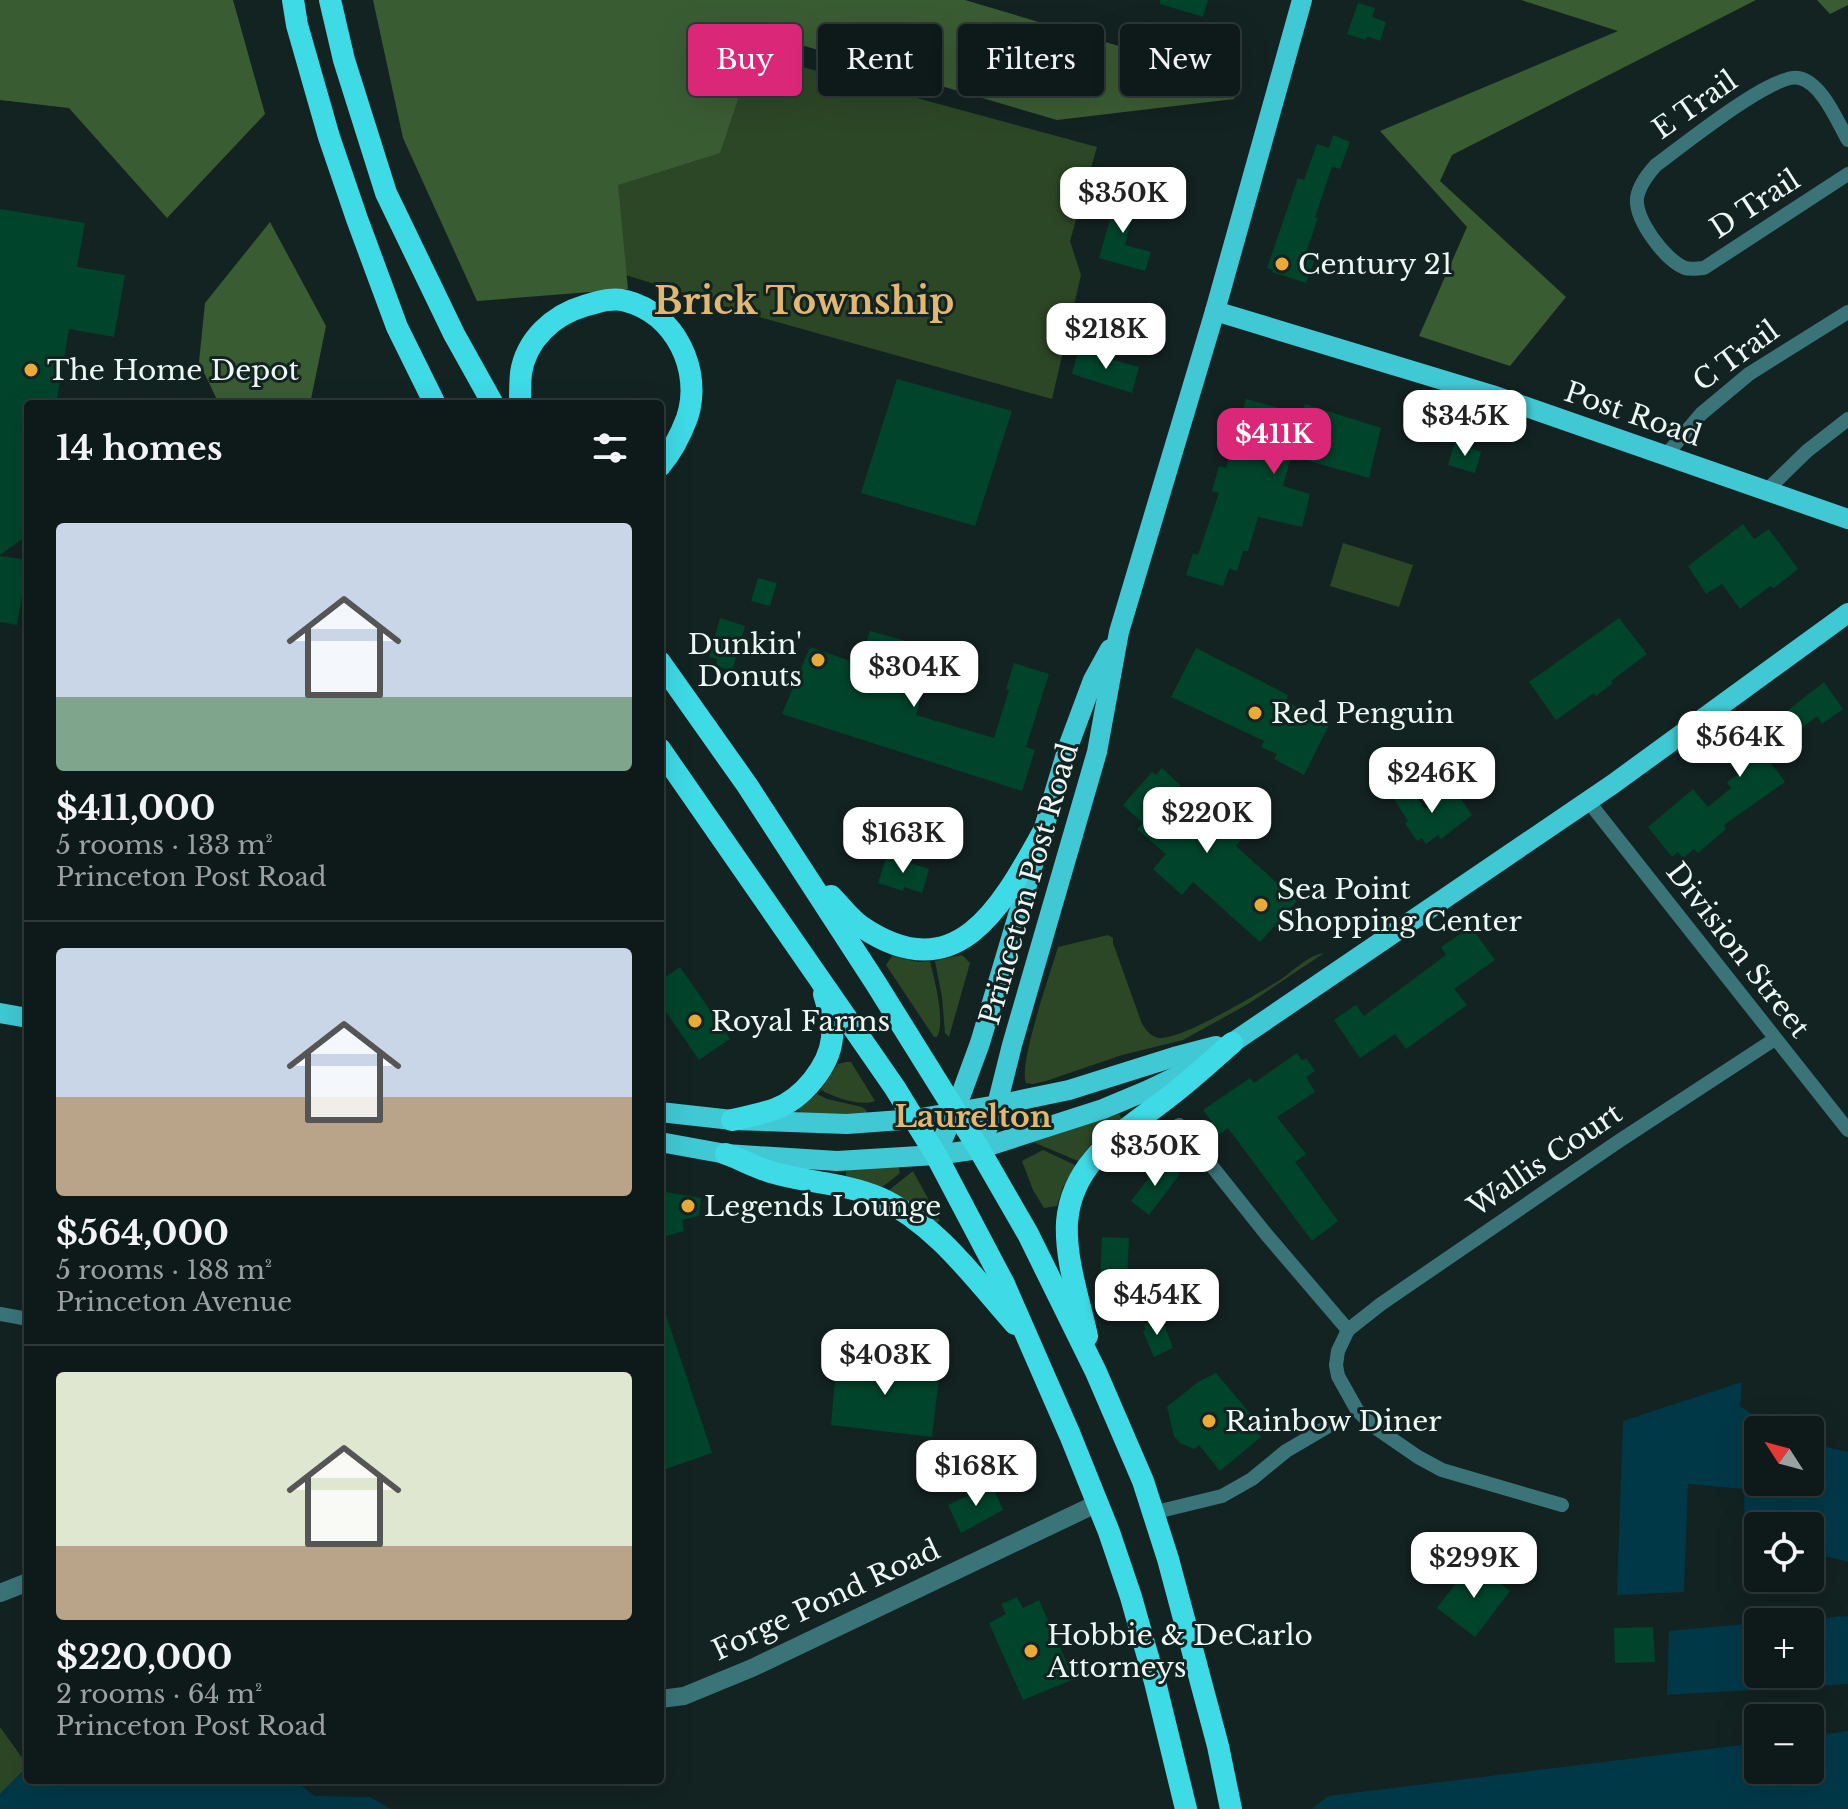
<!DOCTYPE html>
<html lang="en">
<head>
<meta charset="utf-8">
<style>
  body { margin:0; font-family:"Libre Baskerville",serif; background:#172322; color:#f1f3f6; height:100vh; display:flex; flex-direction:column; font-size:30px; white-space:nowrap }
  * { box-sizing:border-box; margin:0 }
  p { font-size:26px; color:#9ba1a2 }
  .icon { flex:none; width:44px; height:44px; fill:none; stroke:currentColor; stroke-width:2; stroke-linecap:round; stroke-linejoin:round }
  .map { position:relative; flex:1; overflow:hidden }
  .panel { position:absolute; left:24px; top:400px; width:640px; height:1384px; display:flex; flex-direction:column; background:#0e1a19; border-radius:8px; box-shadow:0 8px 32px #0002,0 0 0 2px #2e3838 }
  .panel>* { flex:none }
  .banner { position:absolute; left:688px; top:24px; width:760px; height:72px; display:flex; gap:16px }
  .needle { width:52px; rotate:306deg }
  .buttons { position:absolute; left:1744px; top:1416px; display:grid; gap:16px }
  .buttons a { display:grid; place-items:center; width:80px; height:80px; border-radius:8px; background:#0e1a19; box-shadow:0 8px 32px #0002,0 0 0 2px #2e3838; font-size:40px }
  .price { position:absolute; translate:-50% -68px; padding:0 18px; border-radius:16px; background:#fff; color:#222; font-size:26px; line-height:52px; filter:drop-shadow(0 2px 4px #0008) }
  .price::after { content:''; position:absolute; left:50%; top:48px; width:24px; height:18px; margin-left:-12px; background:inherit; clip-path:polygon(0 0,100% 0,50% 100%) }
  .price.current { background:#db2777; color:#fff }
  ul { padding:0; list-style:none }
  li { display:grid; align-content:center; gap:16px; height:424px; padding:0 32px }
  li+li { border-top:2px solid #2e3838 }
  li span { display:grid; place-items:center; height:248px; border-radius:8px; color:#555 }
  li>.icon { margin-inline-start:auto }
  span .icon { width:144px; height:144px; fill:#fffc; stroke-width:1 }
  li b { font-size:34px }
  h2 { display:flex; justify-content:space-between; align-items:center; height:96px; padding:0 32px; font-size:34px }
  .tag { padding:0 28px; border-radius:8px; background:#0e1a19; box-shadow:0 8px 32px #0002,0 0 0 2px #2e3838; font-size:28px; line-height:72px }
  .tag.current { background:#db2777; color:#fff }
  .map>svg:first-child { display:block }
</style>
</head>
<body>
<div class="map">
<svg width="1848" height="1809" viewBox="0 0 1848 1809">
  <rect width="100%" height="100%" fill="#132321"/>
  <g fill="#2c4726">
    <polygon points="740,50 1097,147 1070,241 1081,275 1052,399 749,314 607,269 606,185"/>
    <polygon points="1343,543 1413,565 1399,607 1330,586"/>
    <path d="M 1108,935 L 1113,938 L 1113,943 L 1142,1024 C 1147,1031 1152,1038 1161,1038 C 1187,1037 1259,993 1283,978 C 1295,969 1309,955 1324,953 L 1248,1004 L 1183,1040 L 1122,1055 L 1046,1081 L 1032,1084 L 1026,1083 C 1018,1064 1051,972 1058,947 Z"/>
    <polygon points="962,955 970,963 949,1037 945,1033 942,997 935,961"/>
    <path d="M 892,956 L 918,962 L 930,961 C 934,979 946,1021 937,1037 L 934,1037 L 886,965 Z"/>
    <path d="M 846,1062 L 851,1062 L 875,1101 C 860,1107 834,1097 821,1090 L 838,1064 Z"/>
    <polygon points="817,1094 827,1099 862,1107 866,1110 868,1115 801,1118 799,1108"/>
    <polygon points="1119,1114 1122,1119 1093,1142 1078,1161 1033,1142"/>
    <polygon points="1043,1150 1075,1165 1063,1187 1057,1206 1044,1208 1033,1190 1022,1161"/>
    <polygon points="898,1164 900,1173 881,1188 846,1176 846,1169"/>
    <polygon points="913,1171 940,1221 934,1225 888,1191"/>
    <polygon points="0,1727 28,1766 0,1794"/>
  </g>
  <g fill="#3a5c33">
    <polygon points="0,0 233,0 265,114 167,218 69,108 0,100"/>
    <polygon points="373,0 965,0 1239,82 1234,99 1057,120 760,33 720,153 618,185 628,289 477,301 403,138"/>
    <polygon points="1521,0 1756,0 1452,155 1440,181 1566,297 1510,366 1419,336 1467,227 1380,131 1618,31"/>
    <polygon points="1817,0 1848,0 1848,5 1830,14"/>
    <polygon points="270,222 326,326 310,404 219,404 199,362 205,303"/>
  </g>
  <g fill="#003848">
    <polygon points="1742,1382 1740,1406 1776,1430 1758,1430 1758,1482 1810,1482 1810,1443 1848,1452 1848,1562 1810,1552 1810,1526 1758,1526 1758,1539 1745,1535 1744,1489 1688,1484 1684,1592 1617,1595 1623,1421"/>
    <polygon points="1848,1616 1848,1684 1667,1695 1669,1631 1758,1623 1758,1674 1810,1674 1810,1622 1774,1622"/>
    <polygon points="1848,1731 1848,1809 1312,1809 1328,1796 1758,1743 1758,1770 1810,1770 1810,1736"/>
    <polygon points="28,1766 28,1780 294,1780 315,1796 370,1797 391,1809 0,1809 0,1794"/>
  </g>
  <g fill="#01442c">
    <polygon points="1160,0 1208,0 1203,17 1160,4"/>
    <polygon points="1358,3 1375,8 1372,17 1386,22 1380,41 1367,36 1365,40 1347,34"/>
    <polygon points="1333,135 1350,142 1340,169 1332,167 1315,217 1318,218 1304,258 1314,261 1306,283 1272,272 1273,270 1267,268 1298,178 1304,180 1317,144 1329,148"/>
    <polygon points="1118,191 1138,196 1125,245 1151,252 1145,271 1099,258"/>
    <polygon points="0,209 85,223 77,267 125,275 114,337 69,329 56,404 28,404 28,535 0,555"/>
    <polygon points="1078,350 1139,367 1132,393 1072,374"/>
    <polygon points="897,379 1012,411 975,526 861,493"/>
    <polygon points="1246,399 1302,414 1305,404 1381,428 1369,478 1291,456 1283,486 1310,494 1302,527 1258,517 1248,551 1243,551 1237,571 1229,569 1223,586 1186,575 1193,553 1198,555 1219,493 1212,491 1219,466 1226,468"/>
    <polygon points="1455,442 1481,452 1475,473 1448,465"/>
    <polygon points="1743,524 1754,539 1769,529 1798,569 1774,588 1770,586 1740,609 1722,584 1706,594 1688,566"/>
    <polygon points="0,556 28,560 17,625 0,622"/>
    <polygon points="758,578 777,583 770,606 751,601"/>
    <polygon points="720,618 745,626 732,671 716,666 717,659 709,657"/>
    <polygon points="1619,618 1647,654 1611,681 1613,683 1596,696 1594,693 1556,720 1529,682"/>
    <polygon points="870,631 935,649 916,715 994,738 1009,690 1006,689 1014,663 1049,674 1026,747 1035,750 1022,791 782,714 810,647 859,664"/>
    <polygon points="1196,648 1288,695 1286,701 1329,725 1304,775 1274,759 1277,754 1261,747 1264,741 1171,697"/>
    <polygon points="1824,682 1843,709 1822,724 1817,716 1766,756 1785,782 1724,825 1726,829 1698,853 1694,849 1683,858 1678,852 1672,857 1648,827 1693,789 1708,807 1731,788 1727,782 1741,772 1723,751 1749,733 1751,737 1778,718"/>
    <polygon points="1162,768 1181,786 1176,791 1206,818 1218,805 1241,826 1235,832 1242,839 1236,846 1297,901 1260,942 1193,882 1182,895 1153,869 1166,854 1137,829 1143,823 1123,805 1152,772 1156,775"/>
    <polygon points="1409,786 1425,809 1454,789 1472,815 1441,839 1438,835 1426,844 1422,838 1417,841 1405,823 1408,821 1393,798"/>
    <polygon points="887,855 929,869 922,893 904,887 903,891 878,883"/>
    <polygon points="1471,927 1495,960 1454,989 1467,1005 1406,1049 1395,1034 1360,1058 1334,1020 1356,1005 1364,1016 1446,955 1441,947"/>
    <polygon points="680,967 730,1039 699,1060 660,1003 660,981"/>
    <polygon points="1297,1053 1302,1061 1306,1058 1315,1071 1306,1077 1315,1092 1277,1117 1306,1154 1295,1162 1338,1221 1312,1241 1228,1128 1216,1137 1208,1125 1212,1122 1203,1110 1250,1078 1254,1083"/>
    <polygon points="1162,1161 1180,1174 1149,1215 1131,1201"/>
    <polygon points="660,1191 701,1198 699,1216 682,1220 684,1231 660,1238"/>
    <polygon points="1102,1237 1129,1238 1127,1278 1121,1280 1121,1284 1100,1282"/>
    <polygon points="660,1306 663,1306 712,1453 660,1471"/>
    <polygon points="1161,1317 1173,1348 1154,1357 1143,1331 1146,1330 1143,1325"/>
    <polygon points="837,1357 940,1369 932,1437 831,1425"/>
    <polygon points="1216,1373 1253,1417 1247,1422 1261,1437 1220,1471 1199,1445 1194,1449 1180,1443 1174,1436 1167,1407 1198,1382"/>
    <polygon points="992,1484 1003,1510 961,1533 948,1505"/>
    <polygon points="1472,1562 1510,1591 1475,1637 1437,1608"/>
    <polygon points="1017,1597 1023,1608 1039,1600 1074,1679 1023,1700 989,1623 1006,1614 1001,1604"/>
    <polygon points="1653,1627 1655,1662 1615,1663 1614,1628"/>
  </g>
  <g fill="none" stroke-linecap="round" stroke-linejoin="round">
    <g stroke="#3a7479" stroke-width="14">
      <path d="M 1848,140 C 1837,121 1822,83 1799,78 C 1773,72 1681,147 1656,165 C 1648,174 1639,185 1637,198 C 1635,220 1665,260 1685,268 C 1691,270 1698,268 1704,268 L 1848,174"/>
      <polyline points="1666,455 1701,414 1749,374 1848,312"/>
      <polyline points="1767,490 1807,451 1848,419"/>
      <polyline points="1588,801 1848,1130"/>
      <polyline points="1179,1125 1266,1234 1348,1330"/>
      <polyline points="0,1314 28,1319"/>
      <polyline points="1562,1505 1442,1470 1418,1457 1373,1426 1357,1410 1338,1376 1336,1365 1338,1351 1348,1330 1381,1304 1619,1141 1775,1039"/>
      <polyline points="1152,1513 1222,1496 1252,1479 1286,1451 1327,1427"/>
    </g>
    <g stroke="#3a7479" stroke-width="18">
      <polyline points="0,1593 28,1582"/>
      <polyline points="660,1699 684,1696 752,1668 1098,1503"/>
    </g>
    <g stroke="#40c9d4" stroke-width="20">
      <polyline points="1215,311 1492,395 1848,519"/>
      <polyline points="0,1013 28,1018"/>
      <polyline points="660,1112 732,1120 847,1124 915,1119 997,1105 1069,1090 1174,1057 1216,1046"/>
      <polyline points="660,1142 726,1154 837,1161 936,1155 979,1149 1103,1109 1146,1091 1186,1072 1232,1043 1613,784 1848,613"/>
      <polyline points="979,1149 997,1105 1012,1045 1097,752 1119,632 1215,311 1302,0"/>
      <polyline points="936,1155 955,1111 980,1043 1068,747 1093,680 1110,649"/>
    </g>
    <g stroke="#3edae6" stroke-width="22">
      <polyline points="293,0 297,25 329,137 357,219 397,327 435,404"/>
      <polyline points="330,0 344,60 386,193 454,334 493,404"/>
      <path d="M 520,404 C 520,394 520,383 521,373 C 526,340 553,315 584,306 C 598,302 613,297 626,301 C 675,313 703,371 687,418 C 681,434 671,453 660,466"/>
      <polyline points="660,662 747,785 875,982 979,1149 1028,1234 1096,1372 1143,1481 1168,1559 1218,1746 1231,1809"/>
      <polyline points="660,749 895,1088 936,1155 1004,1284 1070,1435 1109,1532 1131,1597 1155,1682 1186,1809"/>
      <path d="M 831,896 C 841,906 850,919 862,927 C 957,991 1002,906 1043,832"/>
      <path d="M 732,1120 C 746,1117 761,1114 775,1109 C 802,1099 829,1067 832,1038 C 833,1024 828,1007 824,994"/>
      <path d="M 726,1154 C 743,1160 760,1170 778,1174 C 812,1183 848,1184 880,1198 C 936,1224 975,1279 1015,1324"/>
      <path d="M 1087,1336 C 1079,1299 1065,1260 1067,1222 C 1072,1162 1119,1135 1162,1102 C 1187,1084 1209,1063 1232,1043"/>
    </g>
  </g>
  <g fill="#e9aa38" stroke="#132321" stroke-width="3">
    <circle cx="1282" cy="264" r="8"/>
    <circle cx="31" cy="370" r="8"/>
    <circle cx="818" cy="660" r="8"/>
    <circle cx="1255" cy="713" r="8"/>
    <circle cx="1261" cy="905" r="8"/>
    <circle cx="695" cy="1021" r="8"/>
    <circle cx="688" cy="1206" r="8"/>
    <circle cx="1209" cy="1421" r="8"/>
    <circle cx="1031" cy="1651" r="8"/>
  </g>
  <g text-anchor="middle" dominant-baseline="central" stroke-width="6" stroke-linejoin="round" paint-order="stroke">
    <g font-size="28" fill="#edf8f5" stroke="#132321">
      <text transform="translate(1695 105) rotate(-35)">E Trail</text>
      <text transform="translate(1755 204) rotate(-33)">D Trail</text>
      <text transform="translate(1736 356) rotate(-36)">C Trail</text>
      <text transform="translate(1633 414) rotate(19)">Post Road</text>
      <text transform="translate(1029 884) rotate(-74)">Princeton Post Road</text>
      <text transform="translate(1738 950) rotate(52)">Division Street</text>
      <text transform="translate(1545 1160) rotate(-34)">Wallis Court</text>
      <text transform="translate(826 1600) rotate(-25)">Forge Pond Road</text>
    </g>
    <g font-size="28" fill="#edf8f5" stroke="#132321" text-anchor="start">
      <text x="1298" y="264">Century 21</text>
      <text x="47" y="370">The Home Depot</text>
      <text x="802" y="644" text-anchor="end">Dunkin'<tspan x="802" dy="32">Donuts</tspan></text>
      <text x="1271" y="713">Red Penguin</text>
      <text x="1277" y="889">Sea Point<tspan x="1277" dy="32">Shopping Center</tspan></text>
      <text x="711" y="1021">Royal Farms</text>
      <text x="704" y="1206">Legends Lounge</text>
      <text x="1225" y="1421">Rainbow Diner</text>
      <text x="1047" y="1635">Hobbie &amp; DeCarlo<tspan x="1047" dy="32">Attorneys</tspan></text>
    </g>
    <g font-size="30" font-weight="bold" fill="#e2b772" stroke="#132321">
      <text x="973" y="1116">Laurelton</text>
    </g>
    <g font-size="36" font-weight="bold" fill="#e2b772" stroke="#132321">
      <text x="804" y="301">Brick Township</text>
    </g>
  </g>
</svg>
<div class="buttons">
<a><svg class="needle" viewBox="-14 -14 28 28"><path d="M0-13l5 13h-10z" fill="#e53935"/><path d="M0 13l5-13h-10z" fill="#9ba1a2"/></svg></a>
<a><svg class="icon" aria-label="locate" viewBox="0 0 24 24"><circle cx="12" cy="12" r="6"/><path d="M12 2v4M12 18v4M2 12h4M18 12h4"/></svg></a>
<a>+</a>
<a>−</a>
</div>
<b class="price" style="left:1123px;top:235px">$350K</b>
<b class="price" style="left:1106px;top:371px">$218K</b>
<b class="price" style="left:1465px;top:458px">$345K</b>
<b class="price current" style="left:1274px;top:476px">$411K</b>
<b class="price" style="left:914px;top:709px">$304K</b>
<b class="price" style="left:1740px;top:779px">$564K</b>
<b class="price" style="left:1432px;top:815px">$246K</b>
<b class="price" style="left:1207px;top:855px">$220K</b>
<b class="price" style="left:903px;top:875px">$163K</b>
<b class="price" style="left:1155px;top:1188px">$350K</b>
<b class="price" style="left:1157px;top:1337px">$454K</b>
<b class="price" style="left:885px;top:1397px">$403K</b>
<b class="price" style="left:976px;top:1508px">$168K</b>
<b class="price" style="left:1474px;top:1600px">$299K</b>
<div class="banner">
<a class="tag current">Buy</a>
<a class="tag">Rent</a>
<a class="tag">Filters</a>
<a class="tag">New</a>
</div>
<section class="panel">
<h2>14 homes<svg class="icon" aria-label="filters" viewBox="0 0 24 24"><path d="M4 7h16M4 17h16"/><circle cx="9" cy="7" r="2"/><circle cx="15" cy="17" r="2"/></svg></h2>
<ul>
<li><span style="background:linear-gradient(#c9d6e8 70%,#7fa58c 0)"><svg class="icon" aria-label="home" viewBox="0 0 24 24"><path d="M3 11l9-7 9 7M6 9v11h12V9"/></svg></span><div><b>$411,000</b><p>5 rooms · 133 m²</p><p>Princeton Post Road</p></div></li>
<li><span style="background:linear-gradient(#c9d6e8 60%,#b9a48a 0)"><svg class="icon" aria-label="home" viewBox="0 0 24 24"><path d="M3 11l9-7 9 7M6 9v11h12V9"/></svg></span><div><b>$564,000</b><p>5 rooms · 188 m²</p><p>Princeton Avenue</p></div></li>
<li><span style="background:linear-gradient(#dfe7d0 70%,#b9a48a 0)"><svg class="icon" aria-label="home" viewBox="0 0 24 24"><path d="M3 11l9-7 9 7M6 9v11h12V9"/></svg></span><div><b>$220,000</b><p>2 rooms · 64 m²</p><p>Princeton Post Road</p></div></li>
</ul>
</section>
</div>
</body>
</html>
